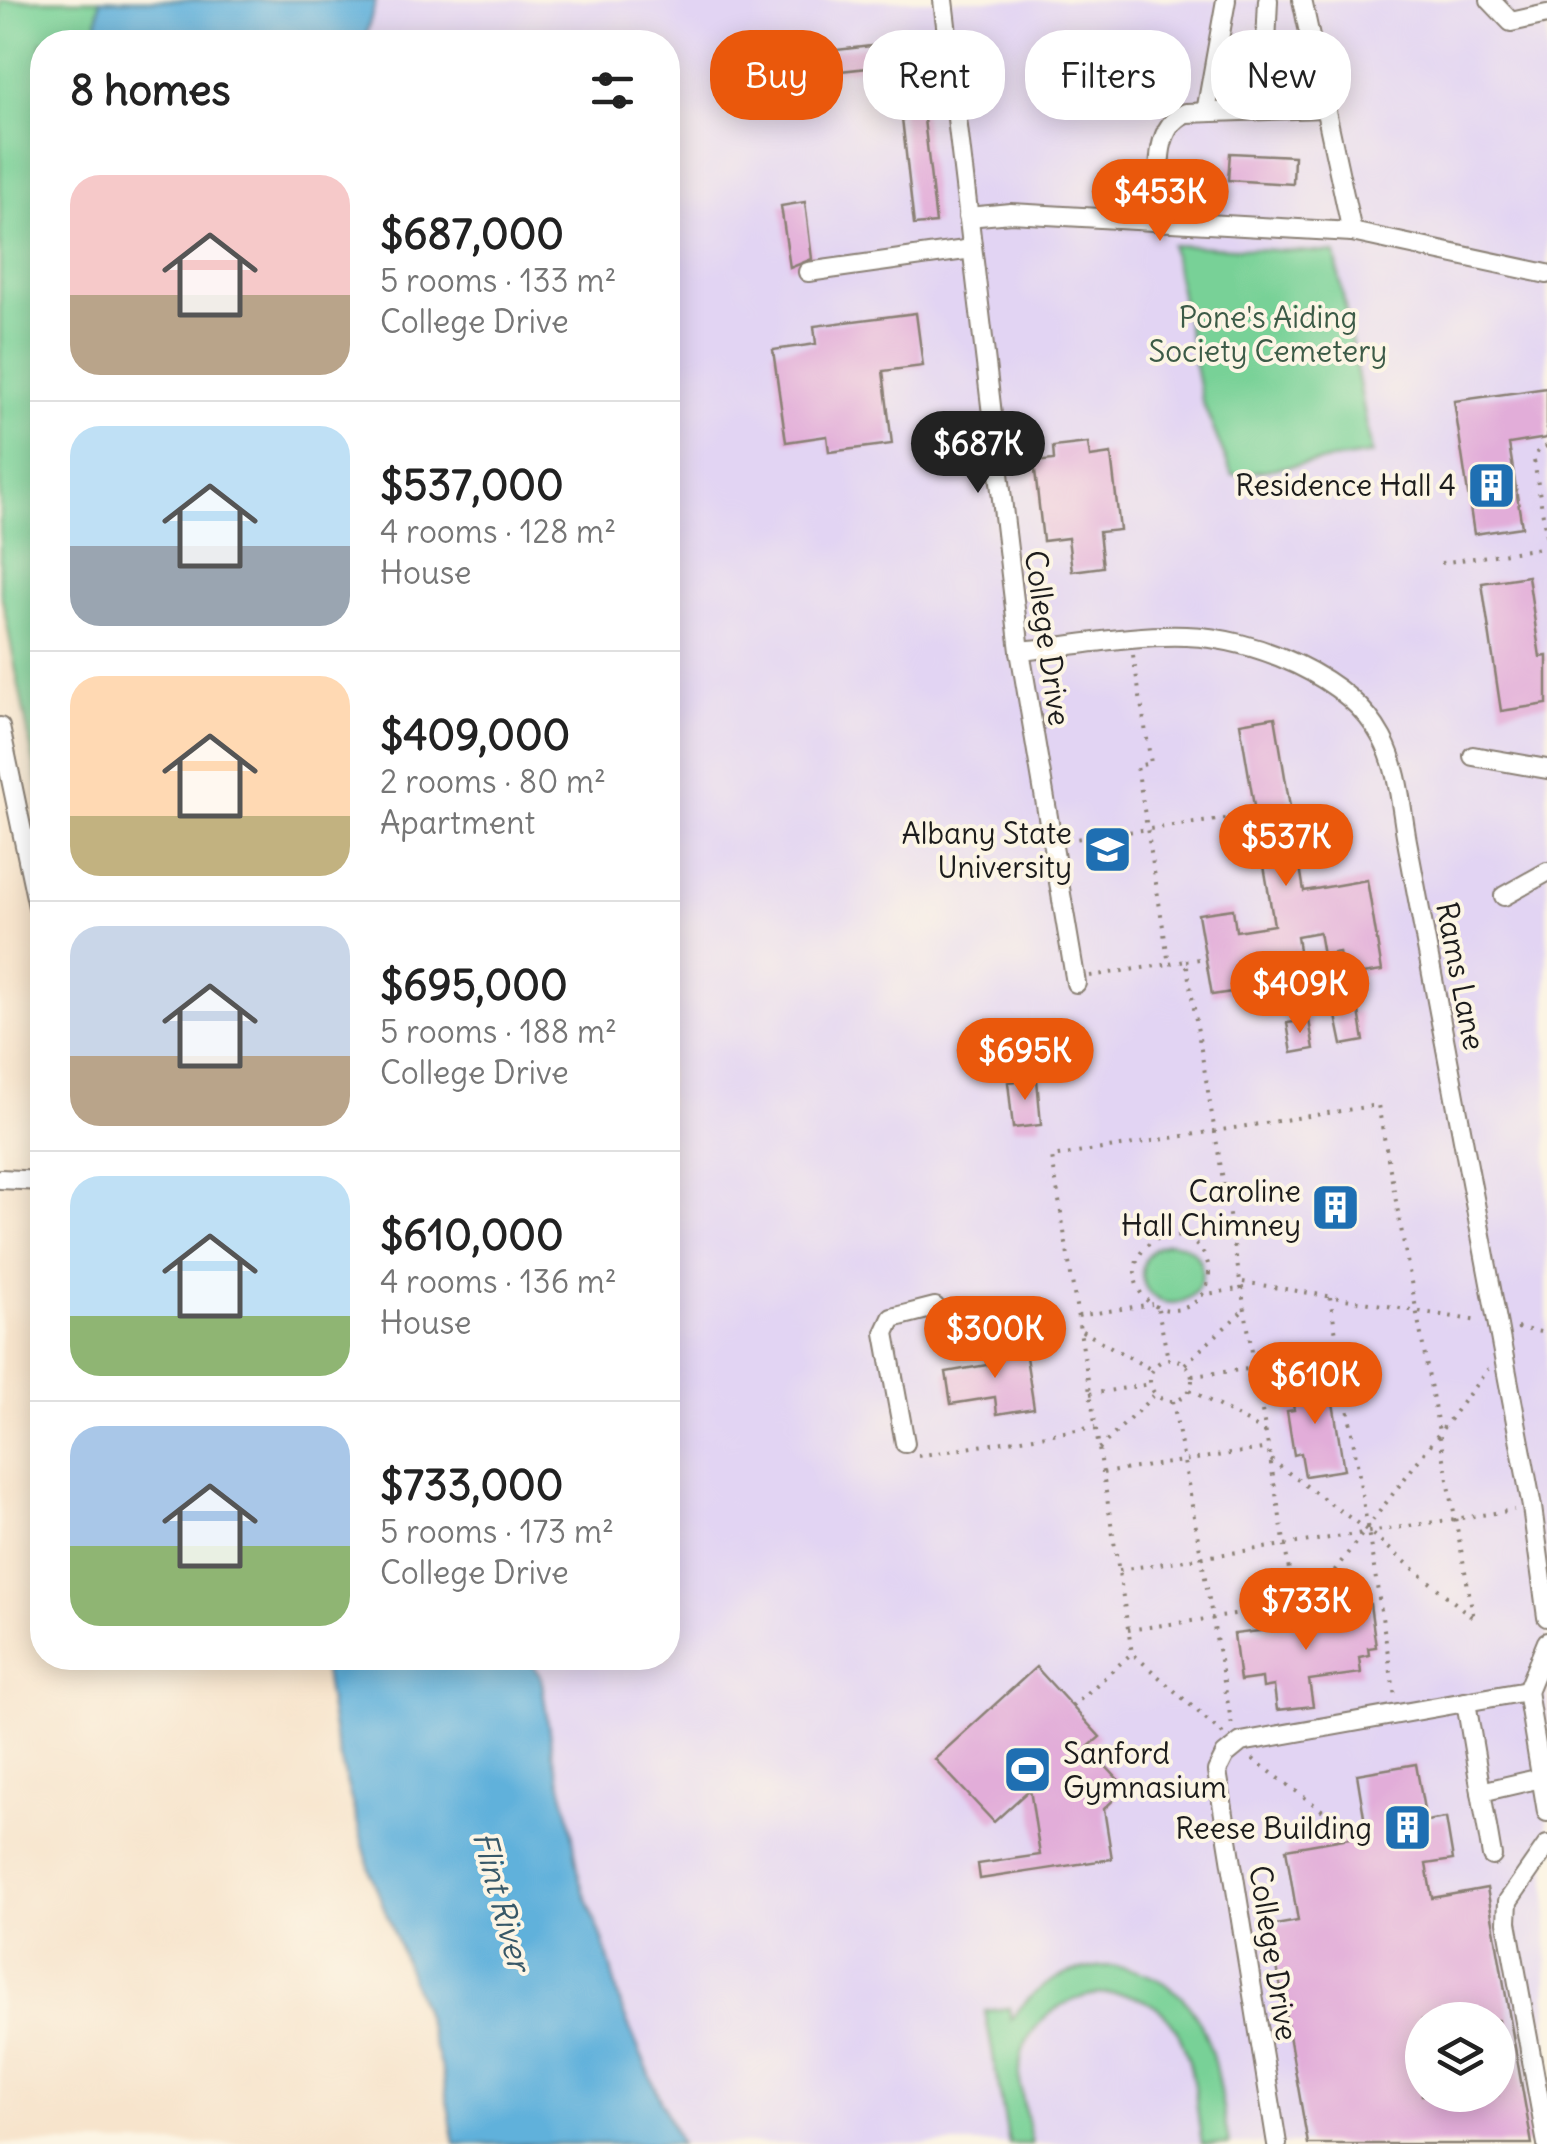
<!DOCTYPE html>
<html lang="en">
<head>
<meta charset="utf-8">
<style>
  body { margin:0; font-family:Delius,sans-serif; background:#f6f6f6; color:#222; height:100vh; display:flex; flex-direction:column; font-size:38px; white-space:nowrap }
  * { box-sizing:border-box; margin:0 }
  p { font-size:32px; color:#767676 }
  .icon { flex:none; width:55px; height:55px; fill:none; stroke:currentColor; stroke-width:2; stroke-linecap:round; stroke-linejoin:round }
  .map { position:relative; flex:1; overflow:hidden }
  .sheet { position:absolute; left:30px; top:30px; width:650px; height:1640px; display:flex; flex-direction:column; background:#fff; border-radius:40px; box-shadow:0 5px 25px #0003 }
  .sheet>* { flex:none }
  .hud { position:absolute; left:710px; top:30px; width:685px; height:90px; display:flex; gap:20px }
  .fabs { position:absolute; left:1405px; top:2002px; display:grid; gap:20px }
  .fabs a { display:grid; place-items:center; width:110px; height:110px; border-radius:50%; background:#fff; box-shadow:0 5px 25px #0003; font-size:50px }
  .price { position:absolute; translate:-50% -85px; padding:0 22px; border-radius:35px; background:#ea580c; color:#fff; font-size:32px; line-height:65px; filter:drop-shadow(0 2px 5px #0008) }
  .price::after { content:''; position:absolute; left:50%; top:60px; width:30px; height:22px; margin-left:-15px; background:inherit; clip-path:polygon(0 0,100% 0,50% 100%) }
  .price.selected { background:#222; color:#fff }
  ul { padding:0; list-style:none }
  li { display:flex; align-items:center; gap:30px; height:250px; padding:0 40px }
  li+li { border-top:2px solid #e0e0e0 }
  li span { display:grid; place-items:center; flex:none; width:280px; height:200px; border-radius:30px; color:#555 }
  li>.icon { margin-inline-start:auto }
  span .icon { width:120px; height:120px; fill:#fffc; stroke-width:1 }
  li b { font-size:42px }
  h2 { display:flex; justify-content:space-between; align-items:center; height:120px; padding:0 40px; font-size:42px }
  .tag { padding:0 35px; border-radius:40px; background:#fff; box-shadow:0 5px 25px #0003; font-size:35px; line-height:90px }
  .tag.selected { background:#ea580c; color:#fff }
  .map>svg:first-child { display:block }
</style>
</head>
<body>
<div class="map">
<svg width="1547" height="2144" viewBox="0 0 1547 2144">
  <rect width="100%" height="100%" fill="#fcf5e5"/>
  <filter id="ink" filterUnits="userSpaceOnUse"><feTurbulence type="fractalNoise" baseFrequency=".01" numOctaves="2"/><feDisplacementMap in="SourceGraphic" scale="20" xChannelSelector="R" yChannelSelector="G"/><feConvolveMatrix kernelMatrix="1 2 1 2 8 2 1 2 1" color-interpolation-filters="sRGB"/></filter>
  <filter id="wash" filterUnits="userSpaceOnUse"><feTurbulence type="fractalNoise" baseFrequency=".0048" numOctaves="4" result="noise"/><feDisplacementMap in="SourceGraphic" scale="40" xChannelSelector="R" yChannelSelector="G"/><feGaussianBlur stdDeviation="2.25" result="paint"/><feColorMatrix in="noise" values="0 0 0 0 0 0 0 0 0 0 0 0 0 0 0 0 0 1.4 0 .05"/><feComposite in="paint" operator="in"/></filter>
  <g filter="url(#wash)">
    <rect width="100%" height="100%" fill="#f7e4cc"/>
    <path fill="#e2d4f3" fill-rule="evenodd" d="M 376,0 L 1547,0 L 1547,2144 L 680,2144 L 623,2013 L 603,1940 L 580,1881 L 569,1814 L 552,1752 L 541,1676 L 528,1658 L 668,1658 L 668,42 L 364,42 ZM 1422,2020 L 1498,2020 L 1498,2095 L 1422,2095 Z"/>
    <g fill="#78d197" stroke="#4a765a" stroke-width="2.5">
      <polygon points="0,0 100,0 95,42 42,42 42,805 0,587"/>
      <polygon points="1171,245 1335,253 1372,454 1232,475 1202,401"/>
      <circle cx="1172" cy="1273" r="30"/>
      <path d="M 1110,1966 C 1213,1977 1214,2061 1229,2144 L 1202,2144 C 1196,2108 1195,2063 1177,2031 C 1144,1971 1050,1988 1025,2045 C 1012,2075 1027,2114 1032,2144 L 1009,2144 L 985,2011 L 1009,2008 L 1011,2020 C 1036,1984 1066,1968 1110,1966 Z"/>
    </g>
    <g fill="#60b1db" stroke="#3e667c" stroke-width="2.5">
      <polygon points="100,0 376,0 364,42 95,42"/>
      <polygon points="322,1658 528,1658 541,1676 552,1752 569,1814 580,1881 603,1940 623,2013 680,2144 455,2144 442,2072 422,2007 371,1874 334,1736"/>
    </g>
    <g id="blocks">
      <g fill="#e2add9" fill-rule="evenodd">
        <polygon points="915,41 936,223 914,225 896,65 812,74 810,53"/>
        <polygon points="1230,153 1294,156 1293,184 1228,180"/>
        <polygon points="805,202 812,259 790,268 781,206"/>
        <polygon points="916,313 923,366 883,371 892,444 829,452 827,436 786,442 773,350 816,344 814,326"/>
        <polygon points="1547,388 1547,438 1509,444 1522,527 1474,534 1454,401"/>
        <polygon points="1088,443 1090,457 1111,454 1120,530 1099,532 1103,567 1072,571 1068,538 1043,541 1034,462 1054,460 1053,447"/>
        <polygon points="1528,576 1540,657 1547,656 1547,704 1501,711 1482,583"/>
        <polygon points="1275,717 1304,891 1367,880 1382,971 1343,977 1339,952 1323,955 1319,932 1297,936 1300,959 1242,968 1245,990 1212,995 1198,914 1233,909 1236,931 1274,925 1240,723"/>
        <polygon points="1359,1011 1364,1041 1342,1045 1336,1016"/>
        <polygon points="1309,1020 1314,1049 1292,1053 1287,1023"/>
        <polygon points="1037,1079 1041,1125 1013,1128 1008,1082"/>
        <polygon points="1024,1344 1034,1408 997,1414 995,1397 951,1404 946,1372 987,1365 985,1350"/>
        <polygon points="1329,1378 1344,1470 1305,1476 1301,1453 1294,1455 1287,1411 1294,1410 1289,1384"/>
        <polygon points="1370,1604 1376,1647 1368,1648 1369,1655 1359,1657 1361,1673 1309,1680 1313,1706 1277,1710 1274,1686 1263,1688 1262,1678 1240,1681 1234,1634 1303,1626 1303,1620 1322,1618 1319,1611"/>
        <polygon points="1036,1667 1100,1737 1088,1747 1126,1788 1104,1809 1112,1859 980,1879 978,1864 1040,1855 1030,1789 994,1822 935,1759"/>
        <path d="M 1416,1764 L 1426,1821 L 1446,1818 L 1453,1860 L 1426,1864 L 1432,1898 L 1487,1888 L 1532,2144 L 1308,2144 L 1270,1926 L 1298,1921 L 1286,1849 L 1367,1835 L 1357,1774 ZM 1422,2020 L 1498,2020 L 1498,2095 L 1422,2095 Z"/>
      </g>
    </g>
  </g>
  <g filter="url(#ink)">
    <use href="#blocks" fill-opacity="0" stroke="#8a8074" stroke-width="2.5"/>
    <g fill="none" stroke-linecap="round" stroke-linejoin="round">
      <defs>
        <g id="minor">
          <polyline points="943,0 1020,651 1076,983"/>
          <polyline points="1302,0 1352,232"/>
          <polyline points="1490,0 1511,22 1547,14"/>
          <polyline points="1263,110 1268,0"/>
          <polyline points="1206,112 1226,0"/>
          <polyline points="968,217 1011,213 1352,232 1547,274"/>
          <path d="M 1161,221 C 1161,187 1149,128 1186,113 L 1324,108"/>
          <polyline points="808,272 972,249"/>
          <path d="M 1020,651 C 1074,646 1132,634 1186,636 C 1254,638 1349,676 1382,738 C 1399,769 1401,808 1407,841 L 1532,1507 L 1547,1617"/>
          <polyline points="0,727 42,926"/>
          <polyline points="1473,756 1547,769"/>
          <polyline points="1504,896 1547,872"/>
          <polyline points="0,1179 42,1181"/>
          <polyline points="905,1443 885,1333 892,1318 935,1307"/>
          <polyline points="1527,1691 1547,1812"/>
          <polyline points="1527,1691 1547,1642"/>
          <polyline points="1466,1702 1481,1792 1541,1778"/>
          <polyline points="1481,1792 1492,1856"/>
          <polyline points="1547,1845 1508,1901 1507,1922 1547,2144"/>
          <polyline points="1277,2144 1217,1771 1225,1755 1241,1742 1527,1691"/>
        </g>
      </defs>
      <use href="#minor" stroke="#8a8074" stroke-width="22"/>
      <g stroke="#8a8074" stroke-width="4" stroke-dasharray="2.5 8" stroke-linecap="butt">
        <polyline points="1547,446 1538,451 1534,460 1547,540"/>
        <polyline points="1441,563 1547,547"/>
        <polyline points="1133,655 1151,763 1137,766 1169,964 1186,961 1295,1606"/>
        <polyline points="1067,840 1255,815"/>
        <polyline points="1186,961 1206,958"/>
        <polyline points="1090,976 1169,964"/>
        <circle cx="1172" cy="1273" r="37"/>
        <polyline points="1243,1282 1478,1321"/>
        <polyline points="1201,1295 1244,1288"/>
        <polyline points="1330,1297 1395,1697"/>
        <polyline points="1158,1309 1168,1359"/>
        <polyline points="1078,1316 1152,1304"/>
        <polyline points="1517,1328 1547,1333"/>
        <polyline points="1082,1331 1152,1370"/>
        <circle cx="1171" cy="1380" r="21"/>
        <polyline points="1185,1364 1247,1307"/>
        <polyline points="1192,1376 1256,1368"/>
        <polyline points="1190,1390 1267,1433"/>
        <polyline points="1090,1394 1150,1384"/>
        <polyline points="1173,1401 1232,1726"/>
        <polyline points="1099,1449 1155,1394"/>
        <polyline points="918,1456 1095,1427"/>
        <polyline points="1271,1460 1368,1531 1472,1617"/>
        <polyline points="1103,1473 1269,1448"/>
        <polyline points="1119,1570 1514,1510"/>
        <polyline points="1309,1604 1488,1369"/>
        <polyline points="1128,1630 1376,1595"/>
        <polyline points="1072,1707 1132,1653"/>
        <polyline points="1223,1734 1132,1653 1052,1157 1378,1105 1474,1619"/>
        <polyline points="1253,1759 1358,1837"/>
      </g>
      <use href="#minor" stroke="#fff" stroke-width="18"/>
    </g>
  </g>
  <defs>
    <symbol id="building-square" viewBox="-11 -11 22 22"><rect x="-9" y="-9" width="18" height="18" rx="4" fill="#1f6fb2" stroke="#fcf5e5"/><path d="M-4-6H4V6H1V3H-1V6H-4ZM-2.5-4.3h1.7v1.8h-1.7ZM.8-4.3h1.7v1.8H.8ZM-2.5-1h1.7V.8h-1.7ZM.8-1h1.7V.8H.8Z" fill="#fff"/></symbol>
    <symbol id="university-square" viewBox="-11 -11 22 22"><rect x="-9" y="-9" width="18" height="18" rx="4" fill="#1f6fb2" stroke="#fcf5e5"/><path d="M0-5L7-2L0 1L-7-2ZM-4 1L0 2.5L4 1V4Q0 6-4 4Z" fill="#fff"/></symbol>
    <symbol id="stadium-square" viewBox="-11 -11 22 22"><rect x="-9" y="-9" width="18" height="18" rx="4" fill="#1f6fb2" stroke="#fcf5e5"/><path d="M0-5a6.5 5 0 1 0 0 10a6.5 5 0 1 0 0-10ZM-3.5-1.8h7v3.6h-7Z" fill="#fff"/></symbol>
  </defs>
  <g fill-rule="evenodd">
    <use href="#building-square" x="1464" y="458" width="55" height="55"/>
    <use href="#university-square" x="1080" y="822" width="55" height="55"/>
    <use href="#building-square" x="1308" y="1180" width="55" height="55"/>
    <use href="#stadium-square" x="1000" y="1742" width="55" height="55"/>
    <use href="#building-square" x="1380" y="1800" width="55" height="55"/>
  </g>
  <g text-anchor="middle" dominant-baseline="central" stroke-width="8" stroke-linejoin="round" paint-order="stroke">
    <g font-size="30" fill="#3c5b47" stroke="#fcf5e5">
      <text x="1268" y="317">Pone's Aiding<tspan x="1268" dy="34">Society Cemetery</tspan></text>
    </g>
    <g font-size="30" fill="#1c1c1c" stroke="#fcf5e5" text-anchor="end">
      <text x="1456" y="485">Residence Hall 4</text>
      <text x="1072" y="833">Albany State<tspan x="1072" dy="34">University</tspan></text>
      <text x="1301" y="1191">Caroline<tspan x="1301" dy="34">Hall Chimney</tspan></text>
      <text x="1063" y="1753" text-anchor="start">Sanford<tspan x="1063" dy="34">Gymnasium</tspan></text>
      <text x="1372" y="1828">Reese Building</text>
    </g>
    <g font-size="30" fill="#1c1c1c" stroke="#fcf5e5">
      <text transform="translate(1048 638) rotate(82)">College Drive</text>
      <text transform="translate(1461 976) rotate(79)">Rams Lane</text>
      <text transform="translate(1274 1953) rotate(81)">College Drive</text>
    </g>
    <g font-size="32" font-style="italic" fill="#375868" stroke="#fcf5e5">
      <text transform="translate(502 1901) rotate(75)">Flint River</text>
    </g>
  </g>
</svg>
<div class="fabs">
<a><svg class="icon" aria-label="layers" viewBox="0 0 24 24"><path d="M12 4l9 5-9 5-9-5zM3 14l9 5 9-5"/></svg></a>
</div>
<b class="price" style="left:1160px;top:244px">$453K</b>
<b class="price selected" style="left:978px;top:496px">$687K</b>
<b class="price" style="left:1286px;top:889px">$537K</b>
<b class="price" style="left:1300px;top:1036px">$409K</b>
<b class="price" style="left:1025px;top:1103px">$695K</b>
<b class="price" style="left:995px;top:1381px">$300K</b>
<b class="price" style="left:1315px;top:1427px">$610K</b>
<b class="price" style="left:1306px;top:1653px">$733K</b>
<div class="hud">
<a class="tag selected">Buy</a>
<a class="tag">Rent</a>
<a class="tag">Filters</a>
<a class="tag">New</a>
</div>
<section class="sheet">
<h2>8 homes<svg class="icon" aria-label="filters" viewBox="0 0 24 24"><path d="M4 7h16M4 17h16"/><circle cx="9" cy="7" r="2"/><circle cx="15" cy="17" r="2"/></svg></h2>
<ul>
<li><span style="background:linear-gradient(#f6c9c9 60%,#b9a48a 0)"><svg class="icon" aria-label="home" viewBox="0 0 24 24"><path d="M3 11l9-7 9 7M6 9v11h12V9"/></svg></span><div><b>$687,000</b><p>5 rooms · 133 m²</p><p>College Drive</p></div></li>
<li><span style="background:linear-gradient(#bfe0f5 60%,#9aa5b1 0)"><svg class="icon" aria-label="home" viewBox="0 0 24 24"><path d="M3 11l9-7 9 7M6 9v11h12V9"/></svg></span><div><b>$537,000</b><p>4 rooms · 128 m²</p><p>House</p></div></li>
<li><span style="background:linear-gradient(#ffd9b3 70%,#c2b280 0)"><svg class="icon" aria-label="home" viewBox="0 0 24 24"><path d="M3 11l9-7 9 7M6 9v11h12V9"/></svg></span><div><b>$409,000</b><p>2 rooms · 80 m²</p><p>Apartment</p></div></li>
<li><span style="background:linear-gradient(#c9d6e8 65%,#b9a48a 0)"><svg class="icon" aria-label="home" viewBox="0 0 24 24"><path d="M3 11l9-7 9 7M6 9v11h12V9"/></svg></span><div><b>$695,000</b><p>5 rooms · 188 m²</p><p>College Drive</p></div></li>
<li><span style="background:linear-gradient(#bfe0f5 70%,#8fb573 0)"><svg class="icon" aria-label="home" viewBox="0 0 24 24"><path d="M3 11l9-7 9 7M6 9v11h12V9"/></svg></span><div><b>$610,000</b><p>4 rooms · 136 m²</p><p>House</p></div></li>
<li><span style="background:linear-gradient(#a9c7e8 60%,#8fb573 0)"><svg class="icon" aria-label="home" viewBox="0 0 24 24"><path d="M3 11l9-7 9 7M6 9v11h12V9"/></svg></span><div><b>$733,000</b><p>5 rooms · 173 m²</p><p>College Drive</p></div></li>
</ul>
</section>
</div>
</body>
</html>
